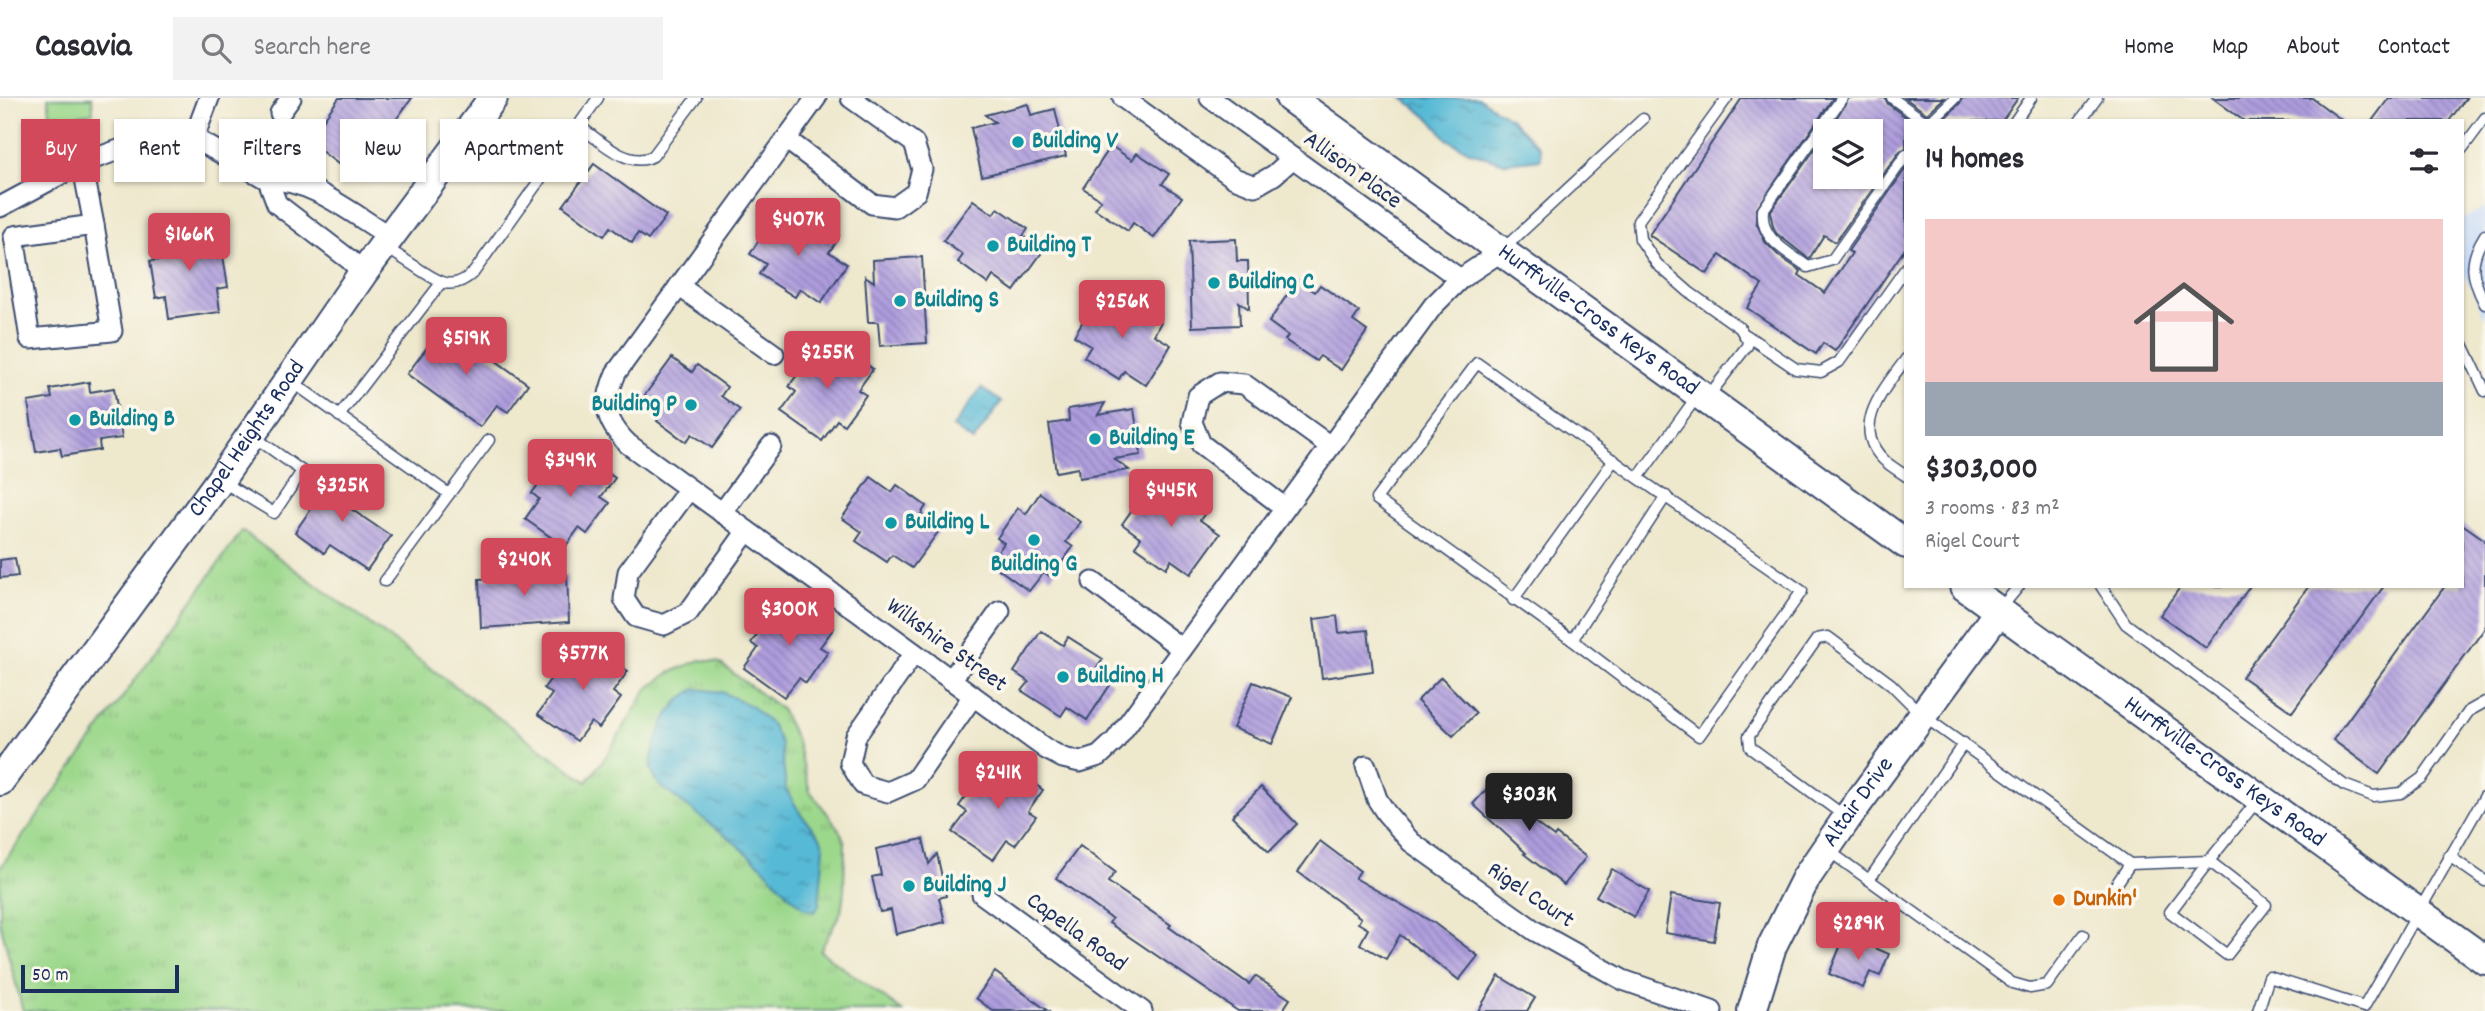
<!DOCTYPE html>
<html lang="en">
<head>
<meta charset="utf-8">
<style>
  body { margin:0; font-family:Dekko,sans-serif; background:#f2f2f3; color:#2b2b33; height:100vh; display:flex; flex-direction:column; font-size:26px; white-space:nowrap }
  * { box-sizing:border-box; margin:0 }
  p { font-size:23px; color:#7c7c81 }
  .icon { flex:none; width:38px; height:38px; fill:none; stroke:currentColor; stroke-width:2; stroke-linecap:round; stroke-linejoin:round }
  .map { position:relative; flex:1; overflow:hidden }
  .drawer { position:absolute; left:1904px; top:21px; width:560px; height:469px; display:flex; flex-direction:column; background:#fff; border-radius:0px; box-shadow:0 2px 5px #0004 }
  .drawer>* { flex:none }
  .guide { position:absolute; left:21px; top:21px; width:665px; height:63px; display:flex; gap:14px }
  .fabs { position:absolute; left:1813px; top:21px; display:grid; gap:14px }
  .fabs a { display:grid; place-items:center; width:70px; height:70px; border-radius:0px; background:#fff; box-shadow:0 2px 5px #0004; font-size:35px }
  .scale { position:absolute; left:21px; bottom:18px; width:158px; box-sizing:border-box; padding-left:7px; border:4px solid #1b2f5e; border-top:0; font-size:19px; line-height:24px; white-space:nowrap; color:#1b2f5e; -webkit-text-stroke:5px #fbf7ec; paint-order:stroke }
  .price { position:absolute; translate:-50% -60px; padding:0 16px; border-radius:7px; background:#d1495b; color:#fff; font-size:23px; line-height:46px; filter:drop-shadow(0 2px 4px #0008) }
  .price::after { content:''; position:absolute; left:50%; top:42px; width:21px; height:16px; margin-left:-10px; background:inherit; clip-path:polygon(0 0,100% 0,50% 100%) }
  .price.on { background:#222; color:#fff }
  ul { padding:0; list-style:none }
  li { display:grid; align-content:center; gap:14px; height:371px; padding:0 21px }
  li span { display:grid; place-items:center; height:217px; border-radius:0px; color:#555 }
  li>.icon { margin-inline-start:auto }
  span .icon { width:126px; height:126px; fill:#fffc; stroke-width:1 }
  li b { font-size:30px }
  h2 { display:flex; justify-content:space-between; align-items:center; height:84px; padding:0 21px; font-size:30px }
  .chip { padding:0 24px; border-radius:0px; background:#fff; box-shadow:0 2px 5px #0004; font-size:24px; line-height:63px }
  .chip.on { background:#d1495b; color:#fff }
  header { display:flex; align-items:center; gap:42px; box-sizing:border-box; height:98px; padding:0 35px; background:#fff; border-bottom:2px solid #e1e1e2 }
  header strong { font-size:33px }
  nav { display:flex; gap:38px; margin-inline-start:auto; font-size:24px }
  .search { width:490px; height:63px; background:#f2f2f3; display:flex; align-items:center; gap:18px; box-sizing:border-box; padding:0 24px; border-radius:0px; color:#7c7c81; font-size:26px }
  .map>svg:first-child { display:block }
</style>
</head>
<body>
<header>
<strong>Casavia</strong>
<div class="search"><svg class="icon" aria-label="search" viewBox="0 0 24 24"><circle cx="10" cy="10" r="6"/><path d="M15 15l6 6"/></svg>Search here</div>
<nav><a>Home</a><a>Map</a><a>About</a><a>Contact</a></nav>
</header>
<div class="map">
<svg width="2485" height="913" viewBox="0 0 2485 913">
  <defs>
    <pattern id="grass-tufts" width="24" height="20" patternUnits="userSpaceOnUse" patternTransform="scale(1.75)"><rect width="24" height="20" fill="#9cd88c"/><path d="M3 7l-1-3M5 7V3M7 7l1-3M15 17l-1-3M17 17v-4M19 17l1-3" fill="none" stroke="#86ba7b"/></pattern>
    <pattern id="water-ripples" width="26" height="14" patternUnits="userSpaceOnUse" patternTransform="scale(1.75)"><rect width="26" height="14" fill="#57b9d5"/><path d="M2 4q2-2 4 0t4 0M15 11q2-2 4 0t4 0" fill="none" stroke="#4797b0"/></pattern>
    <pattern id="building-back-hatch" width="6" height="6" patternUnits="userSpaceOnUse" patternTransform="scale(1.75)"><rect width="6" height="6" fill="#ae9cdd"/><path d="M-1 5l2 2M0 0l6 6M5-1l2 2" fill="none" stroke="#8d80b6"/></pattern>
  </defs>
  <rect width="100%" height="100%" fill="#fbf7ec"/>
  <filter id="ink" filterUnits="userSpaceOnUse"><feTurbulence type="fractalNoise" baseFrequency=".0143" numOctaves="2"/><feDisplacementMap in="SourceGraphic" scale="14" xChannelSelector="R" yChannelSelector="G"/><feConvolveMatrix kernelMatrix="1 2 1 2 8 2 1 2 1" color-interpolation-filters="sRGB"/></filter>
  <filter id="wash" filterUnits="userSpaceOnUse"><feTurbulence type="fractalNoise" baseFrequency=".00686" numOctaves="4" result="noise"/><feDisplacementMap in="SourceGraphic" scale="28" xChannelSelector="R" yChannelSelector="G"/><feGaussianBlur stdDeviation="1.57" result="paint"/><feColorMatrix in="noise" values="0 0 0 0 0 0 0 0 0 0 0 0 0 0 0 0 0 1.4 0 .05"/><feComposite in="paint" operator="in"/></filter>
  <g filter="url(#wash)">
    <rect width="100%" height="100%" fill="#eee8cd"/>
    <polygon fill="#c8dcf9" points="2485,109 2485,220 2462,171 2462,121"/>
    <polygon fill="url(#grass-tufts)" stroke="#5c8475" stroke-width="2" points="242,433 587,684 607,657 647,591 669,575 700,562 718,564 781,611 797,644 810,693 837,728 845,744 844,794 841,814 820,853 902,913 23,913 0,825 0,770"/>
    <polygon fill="#9cd88c" stroke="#5c8475" stroke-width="2" points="48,0 92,0 93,15 51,21"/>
    <g fill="url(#water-ripples)" stroke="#39749a" stroke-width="2">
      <polygon points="1403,0 1479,0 1511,21 1540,50 1541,61 1504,65 1471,54 1447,41 1431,22"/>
      <polygon points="981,290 1002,304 973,343 953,329"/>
      <path d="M 696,591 L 722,594 L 751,608 L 772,627 L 781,646 L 786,691 L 800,715 L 820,739 L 824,749 L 819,808 L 814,814 L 804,810 L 786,794 L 763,769 L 729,740 L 660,688 L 650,671 C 655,639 666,606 696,591 Z"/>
    </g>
    <g id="blocks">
      <g fill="url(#building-back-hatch)">
        <polygon points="339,0 412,0 354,78 308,43"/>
        <polygon points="1742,0 1833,0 1756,112 1756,124 1765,144 1779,158 1801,173 1799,177 1825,195 1852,155 1848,153 1906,70 1906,149 1835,253 1823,245 1816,256 1747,210 1762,187 1720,157 1707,176 1649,137"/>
        <polygon points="1849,0 1885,0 1888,6 1911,23 1906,23 1906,50 1900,53 1835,144 1824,137 1809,161 1776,135 1773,128 1770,114 1825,37 1825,79 1871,79 1871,33 1828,33"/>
        <polygon points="1905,0 1944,0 1927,16"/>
        <polygon points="1962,0 2018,0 2002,23 1942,23 1960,5"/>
        <polygon points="2213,0 2312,0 2343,23 2244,23"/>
        <polygon points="2389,0 2466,0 2449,23 2372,23"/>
        <polygon points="1028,6 1031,17 1055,11 1066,58 982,78 971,30 995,24 985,17"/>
        <polygon points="1111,48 1132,62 1137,55 1169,76 1162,86 1182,99 1154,140 1133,125 1128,133 1095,111 1101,102 1083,90"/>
        <polygon points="594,66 666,118 648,142 638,135 632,145 610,129 604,138 563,108"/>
        <polygon points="973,102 993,116 998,110 1028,131 1023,138 1043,153 1014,193 993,178 988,186 958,164 963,157 943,143"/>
        <polygon points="776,115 796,128 801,120 837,143 829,154 847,166 821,205 800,191 795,199 759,176 766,166 750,156"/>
        <polygon points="207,129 211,153 222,151 228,189 217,191 220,214 169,221 166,198 156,200 150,163 159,162 156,137"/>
        <polygon points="1236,141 1237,163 1248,163 1249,211 1239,204 1240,227 1192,229 1189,143"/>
        <polygon points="922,159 927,245 880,248 878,224 868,224 865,178 874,184 873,162"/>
        <polygon points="1297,182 1315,194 1320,187 1359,214 1353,223 1367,233 1341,272 1320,258 1316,263 1285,242 1288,238 1269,224"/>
        <polygon points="1099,196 1122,211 1126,204 1161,224 1154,237 1171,247 1146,287 1124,273 1119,281 1084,259 1091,248 1074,238"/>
        <polygon points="445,226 528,286 508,314 497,307 480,329 407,276"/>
        <polygon points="833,243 873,271 858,292 866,297 844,327 837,322 822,343 781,314 796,294 789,288 811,258 819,264"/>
        <polygon points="672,260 692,274 697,267 727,289 721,298 740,312 712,350 692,336 686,344 657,323 662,316 642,301"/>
        <polygon points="89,284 90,294 114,290 122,340 99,343 100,352 62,358 60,350 36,354 28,304 52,300 50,291"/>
        <polygon points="1105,305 1098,317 1134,311 1141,357 1114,361 1129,372 1079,380 1078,370 1056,374 1049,326 1069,323 1068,311"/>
        <polygon points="576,352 615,380 601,399 610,405 587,436 579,430 565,449 525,421 539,401 532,395 554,365 562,371"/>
        <polygon points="339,370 360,385 345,407 391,438 367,472 330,447 324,455 295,434"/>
        <polygon points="871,379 892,394 897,387 926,408 921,416 941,430 912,470 892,457 887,464 856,443 862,434 842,420"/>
        <polygon points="1150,386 1171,400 1176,393 1206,414 1200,422 1220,436 1191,476 1171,462 1166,470 1135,448 1141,440 1122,426"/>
        <polygon points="1040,395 1080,424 1066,444 1073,449 1051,479 1044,474 1029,493 990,465 1004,445 997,440 1018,410 1026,416"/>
        <polygon points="2462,426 2485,442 2485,530 2379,676 2333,642 2445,488 2462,488"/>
        <polygon points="15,460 18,478 0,480 0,462"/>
        <polygon points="552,467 545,478 567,477 569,524 481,530 479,481 500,480 499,469"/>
        <polygon points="2181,488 2250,488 2206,550 2160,517"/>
        <polygon points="2309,488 2384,488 2292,614 2242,579"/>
        <polygon points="795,501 834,530 820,549 828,554 806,585 799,580 784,599 744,570 758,550 751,545 773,515 781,520"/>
        <polygon points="1337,518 1339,535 1368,532 1373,573 1322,580 1314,521"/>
        <polygon points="1041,533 1063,547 1068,539 1103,561 1095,573 1112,584 1087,622 1067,609 1061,618 1022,593 1029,584 1014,574"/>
        <polygon points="587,545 628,573 613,594 621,600 599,630 591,624 577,643 538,616 552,596 544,590 566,559 573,565"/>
        <polygon points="1441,579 1476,615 1453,638 1417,603"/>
        <polygon points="1253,584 1292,599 1272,646 1233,630"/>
        <polygon points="1004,664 1043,692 1028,713 1036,718 1015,747 1007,742 993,762 952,734 967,714 959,708 982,677 990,683"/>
        <polygon points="1497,680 1528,709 1522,715 1554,739 1556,736 1586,759 1564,787 1524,756 1526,755 1473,706"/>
        <polygon points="1261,689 1297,726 1269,754 1232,718"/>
        <polygon points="923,741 929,766 937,756 946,798 939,800 945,824 896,836 891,812 880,814 872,779 881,777 876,751"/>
        <polygon points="1320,743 1360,773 1355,780 1434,825 1478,858 1459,882 1400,837 1386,861 1360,846 1368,831 1358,825 1361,820 1298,774"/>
        <polygon points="1080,748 1115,774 1108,784 1171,827 1169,829 1249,886 1255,878 1290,901 1282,913 1238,913 1109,825 1112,821 1056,780"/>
        <polygon points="1612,771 1649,793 1634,819 1596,798"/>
        <polygon points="1671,797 1720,805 1714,843 1665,835"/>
        <polygon points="1845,837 1889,856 1880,878 1870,874 1863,890 1829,876"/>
        <polygon points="995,874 1048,913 993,913 976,900"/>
        <polygon points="1499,878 1535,900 1527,913 1478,913"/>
      </g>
    </g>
  </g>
  <g filter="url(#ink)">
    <use href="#blocks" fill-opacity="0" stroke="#3b4b6f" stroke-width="2"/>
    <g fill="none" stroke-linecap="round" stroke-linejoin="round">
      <defs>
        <g id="lane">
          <path d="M 1842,0 L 1763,112 C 1760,142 1787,153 1808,169 L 1832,162 L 1906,57"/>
          <polyline points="1892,0 1924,23"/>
          <polyline points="1931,23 1955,0"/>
          <polyline points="2015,23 2031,0"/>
          <polyline points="2080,23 2097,0"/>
          <path d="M 578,27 C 598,41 628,72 653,58 L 696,0"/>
          <polyline points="2462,51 2485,20"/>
          <path d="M 2485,137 C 2468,164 2471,179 2485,206"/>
          <path d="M 385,149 C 396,156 407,163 419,171 C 441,185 452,194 474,174 L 598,0"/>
          <polyline points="1502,152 1643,21"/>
          <polyline points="1746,237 1796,271 1821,274 1839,264 1906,170"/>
          <polyline points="2462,244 2485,293"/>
          <path d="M 1906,261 C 1885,290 1849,329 1884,362 C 1890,368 1899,373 1906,378"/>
          <polyline points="291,283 449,396"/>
          <polyline points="1707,300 1747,248 1748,243 1740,230 1689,194 1657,166 1640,141 1638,123 1727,0"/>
          <polyline points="339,318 441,185"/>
          <polyline points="1638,380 1802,493 1699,638 1572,542 1376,401 1477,265 1638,380 1698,297"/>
          <polyline points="223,384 274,415 302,373 253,338"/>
          <polyline points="385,483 489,342"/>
          <polyline points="2101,488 2126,526 2344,687 2373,698 2401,695 2422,680 2469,613 2485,604"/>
          <polyline points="1513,502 1614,362"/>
          <polyline points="1999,512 2019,488"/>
          <polyline points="1572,542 1666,398"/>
          <polyline points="1846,719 1750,649 1749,638 1817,541 1828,539 1891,586 1922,617 2130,766 2209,763 2257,703"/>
          <polyline points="1829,753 2012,885 2030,890 2047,887 2083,837"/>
          <polyline points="2449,758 2485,783"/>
          <polygon points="2209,763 2266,807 2227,857 2170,814"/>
          <polyline points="1869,782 1964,645"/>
          <polyline points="2109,797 2130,766"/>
          <polyline points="2258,913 2269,879 2364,909 2485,698"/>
        </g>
        <g id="street">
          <path d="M 816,0 L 616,275 C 603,306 603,321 628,346 L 1046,651 L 1063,660 L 1080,664 L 1099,658 L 1115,643 L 1433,208 L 1460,181 L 1502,153"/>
          <polyline points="1123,0 1234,80 1255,88 1274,77 1293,60"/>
          <polyline points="1210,0 1460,181"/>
          <polyline points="280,15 291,0"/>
          <polyline points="194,40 209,0"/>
          <polyline points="786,41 872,106 895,109 916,94 922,71 914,45 851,0"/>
          <polyline points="82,65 94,127"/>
          <path d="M 268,82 C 313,81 353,117 391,139"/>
          <polyline points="0,109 82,65 141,44 194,40 268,82 277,106 350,162 363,175"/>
          <polygon points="94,127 112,233 30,241 14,138"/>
          <polyline points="679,188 774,256"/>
          <polyline points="689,391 628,474 624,501 636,519 664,527 688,515 747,433"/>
          <polyline points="1285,410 1201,346 1192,324 1198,298 1220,284 1244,286 1330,348"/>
          <polyline points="722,415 771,348"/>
          <polyline points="1093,484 1182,551"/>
          <polyline points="914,555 856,638 850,665 863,687 888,694 915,682 973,598"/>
          <polyline points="951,582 1000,513"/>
          <polyline points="1366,668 1377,701 1386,715 1411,744 1535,833 1623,882 1712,913"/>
          <polyline points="982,796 1142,913"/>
        </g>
        <g id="secondary">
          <path id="s1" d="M 1290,0 L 1906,446"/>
          <path id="s2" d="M 1964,488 L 2485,862"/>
          <path id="s3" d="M 0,683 L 220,382 L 363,175 L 493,0"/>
          <path id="s4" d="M 1752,913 L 1772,848 L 1806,780 L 1847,720 L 1999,513"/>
        </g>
      </defs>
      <use href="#lane" stroke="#3b4b6f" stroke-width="13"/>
      <use href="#street" stroke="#3b4b6f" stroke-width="23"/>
      <use href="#secondary" stroke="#3b4b6f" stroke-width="32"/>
      <use href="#lane" stroke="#fff" stroke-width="10"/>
      <use href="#street" stroke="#fff" stroke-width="19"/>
      <use href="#secondary" stroke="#fff" stroke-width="28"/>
    </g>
  </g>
  <g fill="#0f9aa8" stroke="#fbf7ec" stroke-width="2.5">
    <circle cx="1018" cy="44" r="7"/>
    <circle cx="993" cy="148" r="7"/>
    <circle cx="1214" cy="185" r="7"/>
    <circle cx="900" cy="203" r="7"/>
    <circle cx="691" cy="307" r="7"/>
    <circle cx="75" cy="322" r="7"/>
    <circle cx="1095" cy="341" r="7"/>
    <circle cx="891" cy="425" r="7"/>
    <circle cx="1034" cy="442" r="7"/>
    <circle cx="1063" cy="579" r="7"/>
    <circle cx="909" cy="788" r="7"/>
  </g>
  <circle fill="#e8710a" stroke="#fbf7ec" stroke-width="2.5" cx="2059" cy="802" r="7"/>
  <g text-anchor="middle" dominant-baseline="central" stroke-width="7" stroke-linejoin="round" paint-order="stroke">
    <g font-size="24" font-weight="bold" fill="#0d838f" stroke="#fbf7ec" text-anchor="start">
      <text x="1032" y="44">Building V</text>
      <text x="1007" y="148">Building T</text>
      <text x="1228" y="185">Building C</text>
      <text x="914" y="203">Building S</text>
      <text x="677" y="307" text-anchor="end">Building P</text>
      <text x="89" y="322">Building B</text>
      <text x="1109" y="341">Building E</text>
      <text x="905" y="425">Building L</text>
      <text x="1034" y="467" text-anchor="middle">Building G</text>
      <text x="1077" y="579">Building H</text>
      <text x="923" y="788">Building J</text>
    </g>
    <g font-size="24" fill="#1b2f5e" stroke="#fbf7ec">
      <text transform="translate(1352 73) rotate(36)">Allison Place</text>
      <text stroke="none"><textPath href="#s1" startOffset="380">Hurffville-Cross Keys Road</textPath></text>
      <text stroke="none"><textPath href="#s3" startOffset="422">Chapel Heights Road</textPath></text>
      <text transform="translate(946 548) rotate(36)">Wilkshire Street</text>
      <text stroke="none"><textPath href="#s2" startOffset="320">Hurffville-Cross Keys Road</textPath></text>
      <text stroke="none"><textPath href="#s4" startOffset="236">Altair Drive</textPath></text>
      <text transform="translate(1530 798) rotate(34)">Rigel Court</text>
      <text transform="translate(1076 835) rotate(36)">Capella Road</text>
    </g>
    <g font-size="24" font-weight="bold" fill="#c56008" stroke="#fbf7ec" text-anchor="start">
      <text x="2073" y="802">Dunkin'</text>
    </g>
  </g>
</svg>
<div class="fabs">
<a><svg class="icon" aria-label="layers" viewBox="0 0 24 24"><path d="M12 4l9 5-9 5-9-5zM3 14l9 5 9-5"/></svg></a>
</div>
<div class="scale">50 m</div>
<b class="price" style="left:798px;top:160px">$407K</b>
<b class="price" style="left:189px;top:175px">$166K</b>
<b class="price" style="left:1122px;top:242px">$256K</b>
<b class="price" style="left:466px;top:279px">$519K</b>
<b class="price" style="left:827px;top:293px">$255K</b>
<b class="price" style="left:570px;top:401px">$349K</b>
<b class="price" style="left:342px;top:426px">$325K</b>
<b class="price" style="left:1171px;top:431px">$445K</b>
<b class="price" style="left:524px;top:500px">$240K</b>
<b class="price" style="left:789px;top:550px">$300K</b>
<b class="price" style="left:583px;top:594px">$577K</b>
<b class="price" style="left:998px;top:713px">$241K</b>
<b class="price on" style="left:1529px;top:735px">$303K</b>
<b class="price" style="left:1858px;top:864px">$289K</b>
<div class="guide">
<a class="chip on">Buy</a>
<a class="chip">Rent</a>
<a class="chip">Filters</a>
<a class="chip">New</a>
<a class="chip">Apartment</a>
</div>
<section class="drawer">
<h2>14 homes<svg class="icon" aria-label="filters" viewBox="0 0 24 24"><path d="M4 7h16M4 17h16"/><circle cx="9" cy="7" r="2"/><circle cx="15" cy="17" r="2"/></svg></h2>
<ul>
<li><span style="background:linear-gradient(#f6c9c9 75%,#9aa5b1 0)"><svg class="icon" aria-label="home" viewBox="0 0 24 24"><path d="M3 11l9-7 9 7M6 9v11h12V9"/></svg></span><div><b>$303,000</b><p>3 rooms · 83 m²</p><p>Rigel Court</p></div></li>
</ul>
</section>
</div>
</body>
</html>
